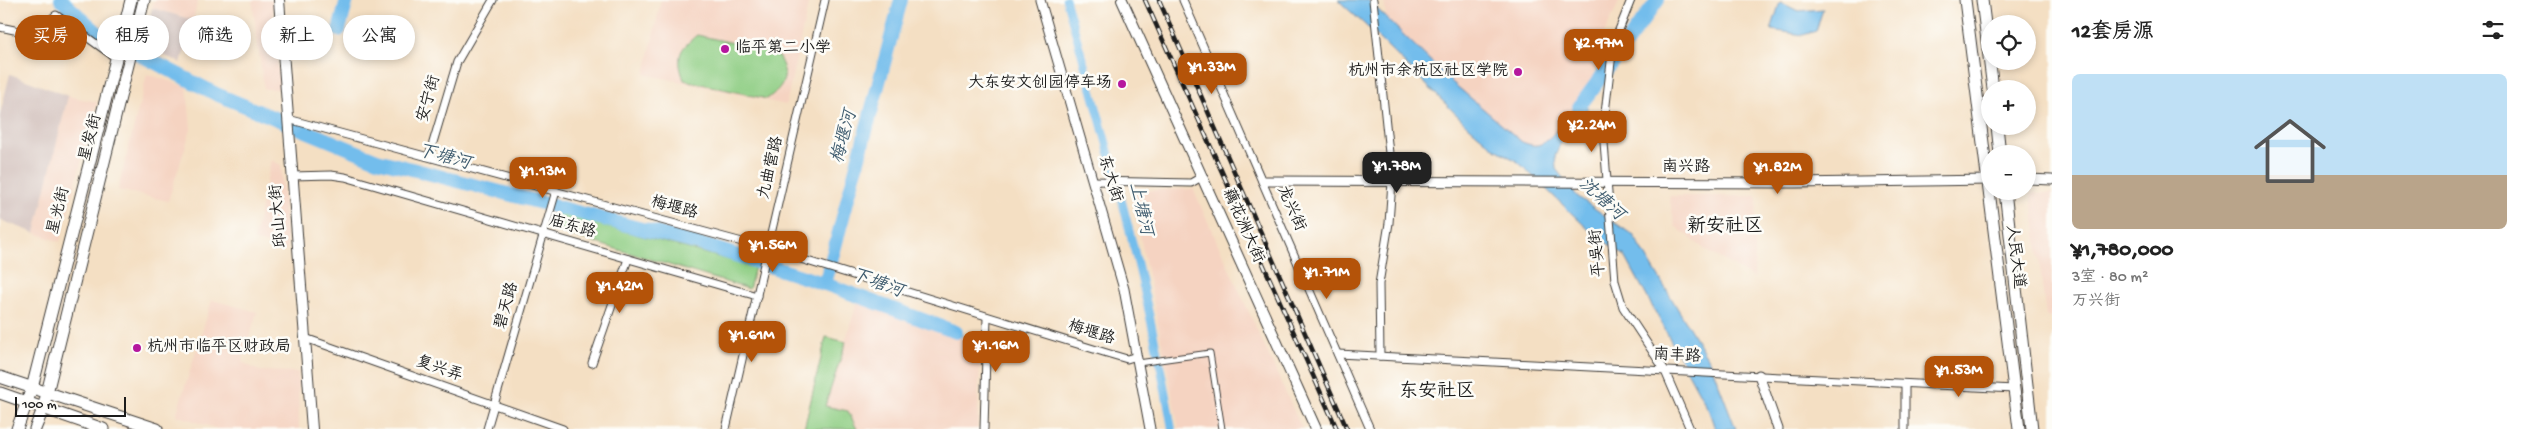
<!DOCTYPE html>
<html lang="zh">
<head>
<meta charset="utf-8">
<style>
  body { margin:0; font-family:"Gochi Hand","LXGW WenKai TC",sans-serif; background:#f6f6f6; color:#222; height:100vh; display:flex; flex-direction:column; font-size:19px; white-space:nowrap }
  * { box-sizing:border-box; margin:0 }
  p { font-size:16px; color:#767676 }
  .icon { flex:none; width:28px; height:28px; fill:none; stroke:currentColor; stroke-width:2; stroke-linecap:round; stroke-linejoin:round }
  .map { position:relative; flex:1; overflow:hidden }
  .details { display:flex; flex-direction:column; background:#fff; width:475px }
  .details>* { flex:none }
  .hud { position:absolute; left:15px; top:15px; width:475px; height:45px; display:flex; gap:10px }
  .controls { position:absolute; left:1981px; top:15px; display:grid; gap:10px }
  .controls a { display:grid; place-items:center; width:55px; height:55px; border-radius:50%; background:#fff; box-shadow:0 2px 8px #0003; font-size:25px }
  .scale { position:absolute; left:15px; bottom:12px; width:111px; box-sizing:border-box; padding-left:5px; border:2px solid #1c1c1c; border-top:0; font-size:14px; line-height:18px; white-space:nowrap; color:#1c1c1c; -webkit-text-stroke:4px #fdfcf7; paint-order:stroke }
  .price { position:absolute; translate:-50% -42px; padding:0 11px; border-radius:10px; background:#b45309; color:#fff; font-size:16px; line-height:32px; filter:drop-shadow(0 1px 2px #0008) }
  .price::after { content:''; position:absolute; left:50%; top:30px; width:15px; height:11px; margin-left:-8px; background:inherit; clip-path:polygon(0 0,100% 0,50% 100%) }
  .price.on { background:#222; color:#fff }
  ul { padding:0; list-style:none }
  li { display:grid; align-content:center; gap:10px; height:265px; padding:0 20px }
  li span { display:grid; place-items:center; height:155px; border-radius:8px; color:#555 }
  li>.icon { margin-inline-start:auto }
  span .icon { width:90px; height:90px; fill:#fffc; stroke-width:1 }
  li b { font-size:21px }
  h2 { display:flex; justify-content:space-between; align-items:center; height:60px; padding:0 20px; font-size:21px }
  .pill { padding:0 18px; border-radius:22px; background:#fff; box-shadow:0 2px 8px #0003; font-size:18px; line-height:45px }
  .pill.on { background:#b45309; color:#fff }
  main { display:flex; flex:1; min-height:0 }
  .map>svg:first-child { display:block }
</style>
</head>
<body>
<main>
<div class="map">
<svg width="2052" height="429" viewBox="0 0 2052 429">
  <rect width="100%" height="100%" fill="#fdfcf7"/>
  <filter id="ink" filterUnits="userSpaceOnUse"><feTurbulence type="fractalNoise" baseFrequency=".02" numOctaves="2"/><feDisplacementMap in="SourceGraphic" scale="10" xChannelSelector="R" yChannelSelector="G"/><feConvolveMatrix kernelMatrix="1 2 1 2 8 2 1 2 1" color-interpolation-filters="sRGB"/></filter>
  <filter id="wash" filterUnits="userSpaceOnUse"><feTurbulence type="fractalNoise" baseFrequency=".0096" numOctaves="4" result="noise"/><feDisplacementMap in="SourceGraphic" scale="20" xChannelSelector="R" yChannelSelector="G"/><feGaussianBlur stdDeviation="1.12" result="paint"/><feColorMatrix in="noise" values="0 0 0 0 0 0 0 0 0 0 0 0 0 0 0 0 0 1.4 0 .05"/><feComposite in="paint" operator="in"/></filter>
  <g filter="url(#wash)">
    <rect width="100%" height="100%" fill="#f4dfc3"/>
    <g fill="#f5d3c1">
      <polygon points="154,0 198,0 193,20 152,8"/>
      <polygon points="252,0 272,0 280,89 264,89"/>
      <polygon points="661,0 809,0 786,105 645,74"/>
      <polygon points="1384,0 1620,0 1603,36 1590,88 1553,134 1542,144 1534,146 1522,142 1452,82 1386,17"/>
      <polygon points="147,74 187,87 191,129 168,201 118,190"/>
      <polygon points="68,96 97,102 60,242 35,233"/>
      <polygon points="271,160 281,165 287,250 254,240"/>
      <polygon points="1193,189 1302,429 1179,429 1131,191"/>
      <polygon points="2031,193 2052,193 2052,318 2046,317"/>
      <polygon points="1669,196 1757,196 1754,278 1707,251 1675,226"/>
      <polygon points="212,300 257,312 242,362 259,371 298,372 299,429 218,429 176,415"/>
      <polygon points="858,300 981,344 977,429 857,429 848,411 825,406"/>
    </g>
    <g fill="#d1c0bc">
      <polygon points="152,8 193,20 181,63 143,46"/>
      <polygon points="10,74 68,96 35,233 0,220 0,114"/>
    </g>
    <g fill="#8fce84" stroke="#567550">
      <path d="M 697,35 L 775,52 C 790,73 787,84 767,99 L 684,80 C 676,57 678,50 697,35 Z"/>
      <polygon points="558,213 755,267 749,289 553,230"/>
      <polygon points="826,337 846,342 825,406 848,411 857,429 804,429"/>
    </g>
    <g fill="#73bdec" stroke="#486c84">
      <path d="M 1338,0 L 1368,0 L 1452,82 L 1522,142 C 1528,144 1534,147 1541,144 C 1552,140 1580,100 1590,88 L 1587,110 L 1563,137 L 1555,156 L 1556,169 L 1577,196 L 1634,236 L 1711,364 L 1736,429 L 1715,429 L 1709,411 L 1625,256 L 1588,229 L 1518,162 L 1494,148 L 1468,126 L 1376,35 Z"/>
      <polygon points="1780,2 1798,11 1823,9 1816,31 1803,35 1771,30"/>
    </g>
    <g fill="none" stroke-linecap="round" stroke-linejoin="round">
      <path stroke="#73bdec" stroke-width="8" d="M 1066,0 C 1107,142 1147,283 1172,429"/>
      <g stroke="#73bdec" stroke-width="14">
        <polyline points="61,0 98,33 216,94 377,160 707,246 825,284 956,332"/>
        <polyline points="339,30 347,0"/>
        <polyline points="1579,107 1658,0"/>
        <polyline points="825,284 901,0"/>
      </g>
    </g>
  </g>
  <g filter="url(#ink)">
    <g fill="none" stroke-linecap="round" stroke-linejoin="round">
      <defs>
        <polyline id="pedestrian" points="1138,363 1210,353 1222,429"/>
        <g id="minor">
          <polyline points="1183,0 1370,429"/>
          <polyline points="1373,0 1392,182 1389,223 1379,284 1380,356"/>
          <polyline points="1631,0 1613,45 1603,130 1615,281 1623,307 1664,369 1690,429"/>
          <polyline points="0,27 33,34 56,15 116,58"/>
          <polyline points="288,119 768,249 1110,354 1127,359 1137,356"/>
          <polyline points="429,156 457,62 493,0"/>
          <polyline points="292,176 331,175 345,177 757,296"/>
          <polyline points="1094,181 1191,183 1203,176"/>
          <polyline points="305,338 563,429"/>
          <polyline points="1338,354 2014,389"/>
          <polyline points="592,363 628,259"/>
          <polyline points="487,429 556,191"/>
          <polyline points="726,429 825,0"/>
          <polyline points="984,429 987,317"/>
          <polyline points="1905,429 1905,384"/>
        </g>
        <g id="tertiary">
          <polyline points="1040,0 1124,289 1150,429"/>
          <polyline points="2028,179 2052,180"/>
          <polyline points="1263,181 1795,183 1990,180"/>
          <polyline points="1759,375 1778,429"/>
        </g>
        <g id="secondary">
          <polyline points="279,0 312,429"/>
          <polyline points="1122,0 1316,429"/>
        </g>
        <g id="primary">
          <polyline points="1965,0 2019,429"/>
          <polyline points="1982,0 1993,89"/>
          <polyline points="1997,126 2000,154"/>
          <polyline points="2005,191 2032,429"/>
          <polyline points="0,377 157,429"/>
          <polyline points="0,393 103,429"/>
          <polyline points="17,429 32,388 131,0"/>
          <polyline points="35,429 43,409 144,0"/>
        </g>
      </defs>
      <use href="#pedestrian" stroke="#3c3935" stroke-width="7"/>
      <use href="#minor" stroke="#3c3935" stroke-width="9"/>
      <use href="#tertiary" stroke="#3c3935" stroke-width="11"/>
      <use href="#secondary" stroke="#3c3935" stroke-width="12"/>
      <use href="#primary" stroke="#3c3935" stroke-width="13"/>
      <use href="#pedestrian" stroke="#fff" stroke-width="5"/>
      <use href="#minor" stroke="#fff" stroke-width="7"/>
      <use href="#tertiary" stroke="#fff" stroke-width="9"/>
      <use href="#secondary" stroke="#fff" stroke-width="10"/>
      <use href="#primary" stroke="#fff" stroke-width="11"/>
      <defs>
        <g id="rail">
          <polyline points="1145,0 1337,429"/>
          <polyline points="1159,0 1347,429"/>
        </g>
      </defs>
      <use href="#rail" stroke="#1c1c1c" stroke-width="4.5"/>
      <use href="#rail" stroke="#fdfcf7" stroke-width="2.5" stroke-dasharray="8" stroke-linecap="butt"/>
    </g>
  </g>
  <g fill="#b5179e" stroke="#fdfcf7" stroke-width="2">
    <circle cx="725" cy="49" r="5"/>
    <circle cx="1518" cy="72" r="5"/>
    <circle cx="1122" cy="84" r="5"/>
    <circle cx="137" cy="348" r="5"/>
  </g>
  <g text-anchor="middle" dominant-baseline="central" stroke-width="5" stroke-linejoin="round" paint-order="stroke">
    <g font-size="16" fill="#1c1c1c" stroke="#fdfcf7" text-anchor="start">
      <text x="735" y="49">临平第二小学</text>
      <text x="1508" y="72" text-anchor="end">杭州市余杭区社区学院</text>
      <text x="1112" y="84" text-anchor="end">大东安文创园停车场</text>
      <text x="147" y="348">杭州市临平区财政局</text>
    </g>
    <g font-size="16" fill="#1c1c1c" stroke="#fdfcf7">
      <text transform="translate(430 99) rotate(-74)">安宁街</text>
      <text transform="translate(92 138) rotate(-76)">星发街</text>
      <text transform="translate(772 168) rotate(-77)">九曲营路</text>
      <text x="1686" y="168">南兴路</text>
      <text transform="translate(1109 179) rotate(73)">东大街</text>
      <text transform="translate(674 209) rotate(15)">梅堰路</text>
      <text transform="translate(1290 209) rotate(66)">龙兴街</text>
      <text transform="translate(60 211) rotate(-76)">星光街</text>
      <text transform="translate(280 216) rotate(-95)">邱山大街</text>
      <text transform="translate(1242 226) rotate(66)">藕花洲大街</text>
      <text transform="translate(572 228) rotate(16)">庙东路</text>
      <text transform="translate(1599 253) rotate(-95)">平吴街</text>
      <text transform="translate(2014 257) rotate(83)">人民大道</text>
      <text transform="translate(508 306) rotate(-74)">碧天路</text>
      <text transform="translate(1091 334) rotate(17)">梅堰路</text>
      <text transform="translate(1677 357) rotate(3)">南丰路</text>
      <text transform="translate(439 370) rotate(19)">复兴弄</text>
    </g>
    <g font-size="18" font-style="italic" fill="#3f5c6f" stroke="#fdfcf7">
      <text transform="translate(845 137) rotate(-75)">梅堰河</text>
      <text transform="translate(444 158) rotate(15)">下塘河</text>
      <text transform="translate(1601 200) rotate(42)">沈塘河</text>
      <text transform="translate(1140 209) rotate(77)">上塘河</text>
      <text transform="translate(877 284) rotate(20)">下塘河</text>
    </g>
    <g font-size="19" fill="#1c1c1c" stroke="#fdfcf7">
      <text x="1725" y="227">新安社区</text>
      <text x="1437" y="392">东安社区</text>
    </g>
  </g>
</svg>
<div class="controls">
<a><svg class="icon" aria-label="locate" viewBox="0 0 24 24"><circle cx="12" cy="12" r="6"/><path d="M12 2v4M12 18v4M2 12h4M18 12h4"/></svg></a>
<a>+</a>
<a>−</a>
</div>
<div class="scale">100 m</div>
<b class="price" style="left:1599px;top:71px">¥2.97M</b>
<b class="price" style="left:1212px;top:95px">¥1.33M</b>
<b class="price" style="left:1592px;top:153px">¥2.24M</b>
<b class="price on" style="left:1397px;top:194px">¥1.78M</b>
<b class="price" style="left:1778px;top:195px">¥1.82M</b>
<b class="price" style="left:543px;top:199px">¥1.13M</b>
<b class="price" style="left:773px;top:273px">¥1.56M</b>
<b class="price" style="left:1327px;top:300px">¥1.71M</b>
<b class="price" style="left:620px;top:314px">¥1.42M</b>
<b class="price" style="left:752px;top:363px">¥1.61M</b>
<b class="price" style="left:996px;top:373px">¥1.16M</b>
<b class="price" style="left:1959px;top:398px">¥1.53M</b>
<div class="hud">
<a class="pill on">买房</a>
<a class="pill">租房</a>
<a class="pill">筛选</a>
<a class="pill">新上</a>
<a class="pill">公寓</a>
</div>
</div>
<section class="details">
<h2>12套房源<svg class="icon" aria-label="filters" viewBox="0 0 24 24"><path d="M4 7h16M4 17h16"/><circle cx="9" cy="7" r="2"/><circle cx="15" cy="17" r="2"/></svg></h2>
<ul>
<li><span style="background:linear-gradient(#bfe0f5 65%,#b9a48a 0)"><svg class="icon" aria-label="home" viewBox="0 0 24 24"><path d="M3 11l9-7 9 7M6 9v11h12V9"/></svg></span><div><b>¥1,780,000</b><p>3室 · 80 m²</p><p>万兴街</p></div></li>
</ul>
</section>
</main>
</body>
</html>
